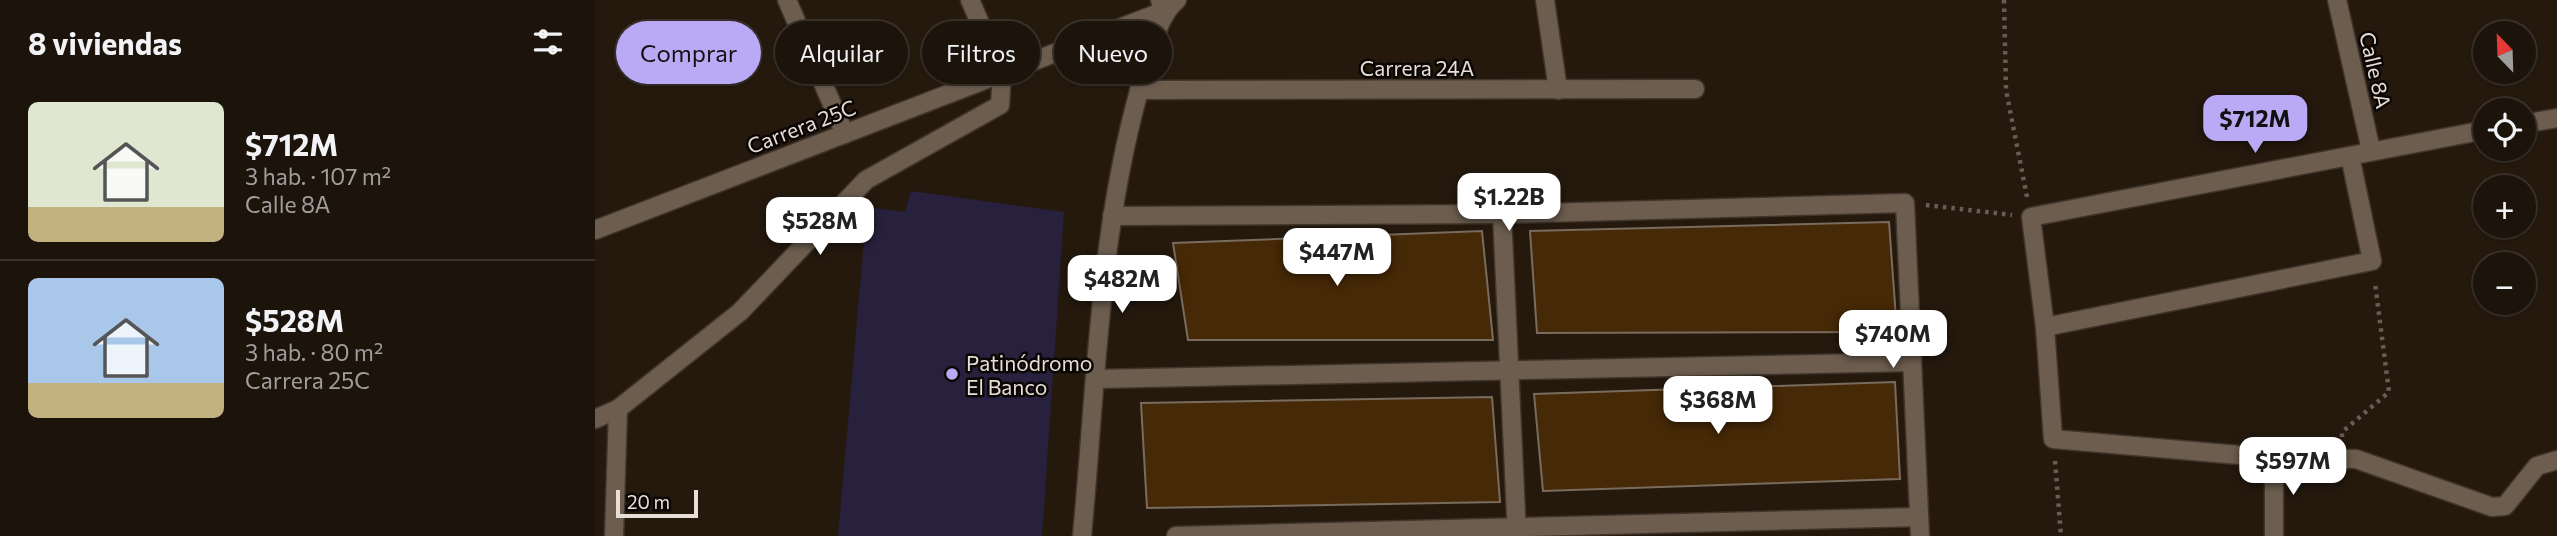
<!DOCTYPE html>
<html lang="es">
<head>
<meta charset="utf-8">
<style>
  body { margin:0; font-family:Commissioner,sans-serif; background:#251c13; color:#f1f3f6; height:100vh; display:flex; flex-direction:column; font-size:26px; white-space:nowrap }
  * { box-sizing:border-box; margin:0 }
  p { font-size:23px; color:#a09e9c }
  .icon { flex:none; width:38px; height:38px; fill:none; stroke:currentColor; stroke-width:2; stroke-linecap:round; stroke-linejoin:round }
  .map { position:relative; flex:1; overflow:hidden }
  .drawer { display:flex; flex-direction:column; background:#1c130a; width:595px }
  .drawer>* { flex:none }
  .hud { position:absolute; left:21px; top:21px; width:665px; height:63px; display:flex; gap:14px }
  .needle { width:46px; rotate:337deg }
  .buttons { position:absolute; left:1878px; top:21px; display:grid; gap:14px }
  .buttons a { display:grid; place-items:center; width:63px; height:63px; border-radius:50%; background:#1c130a; box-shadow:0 2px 5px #0004,0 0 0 2px #3a322b; font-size:35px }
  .scale { position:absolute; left:21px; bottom:18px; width:82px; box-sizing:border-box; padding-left:7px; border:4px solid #e7dfd7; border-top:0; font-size:19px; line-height:24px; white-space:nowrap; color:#e7dfd7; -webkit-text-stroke:5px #0a0603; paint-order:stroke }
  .price { position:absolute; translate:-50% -60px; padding:0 16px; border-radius:14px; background:#fff; color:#222; font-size:23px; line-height:46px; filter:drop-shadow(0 2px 4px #0008) }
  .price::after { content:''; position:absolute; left:50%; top:42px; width:21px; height:16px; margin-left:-10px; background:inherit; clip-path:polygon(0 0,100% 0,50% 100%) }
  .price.on { background:#baaaf6; color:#111 }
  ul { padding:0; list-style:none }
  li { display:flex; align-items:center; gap:21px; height:175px; padding:0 28px }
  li+li { border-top:2px solid #3a322b }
  li span { display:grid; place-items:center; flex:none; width:196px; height:140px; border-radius:10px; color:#555 }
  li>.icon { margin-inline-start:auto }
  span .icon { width:84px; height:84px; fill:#fffc; stroke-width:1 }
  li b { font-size:30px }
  h2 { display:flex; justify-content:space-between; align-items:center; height:84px; padding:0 28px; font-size:30px }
  .chip { padding:0 24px; border-radius:32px; background:#1c130a; box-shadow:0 2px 5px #0004,0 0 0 2px #3a322b; font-size:24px; line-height:63px }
  .chip.on { background:#baaaf6; color:#111 }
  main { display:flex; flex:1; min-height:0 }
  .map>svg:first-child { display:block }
</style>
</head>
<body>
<main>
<section class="drawer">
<h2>8 viviendas<svg class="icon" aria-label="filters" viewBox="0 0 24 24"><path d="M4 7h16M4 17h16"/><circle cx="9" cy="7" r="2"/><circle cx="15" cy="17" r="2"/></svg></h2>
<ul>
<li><span style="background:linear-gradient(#dfe7d0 75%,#c2b280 0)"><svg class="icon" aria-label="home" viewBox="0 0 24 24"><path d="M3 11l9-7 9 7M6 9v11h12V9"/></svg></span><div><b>$712M</b><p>3 hab. · 107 m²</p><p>Calle 8A</p></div></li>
<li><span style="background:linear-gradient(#a9c7e8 75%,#c2b280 0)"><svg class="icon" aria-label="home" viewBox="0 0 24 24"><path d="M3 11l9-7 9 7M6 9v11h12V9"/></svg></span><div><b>$528M</b><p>3 hab. · 80 m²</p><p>Carrera 25C</p></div></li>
</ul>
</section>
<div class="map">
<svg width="1962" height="536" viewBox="0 0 1962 536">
  <rect width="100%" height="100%" fill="#25190e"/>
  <polygon fill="#28213d" points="316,191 469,212 447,536 243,536 272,207 310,212"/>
  <g fill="#462906" stroke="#796b5d" stroke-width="2">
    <polygon points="1294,222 1302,332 942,333 935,231"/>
    <polygon points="887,231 898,340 593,340 578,243"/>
    <polygon points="1300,382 1305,479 948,491 939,394"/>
    <polygon points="897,397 905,502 552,508 546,403"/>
  </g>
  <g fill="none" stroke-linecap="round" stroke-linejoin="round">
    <defs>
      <g id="minor">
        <polyline points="192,0 250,134"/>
        <polyline points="950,0 963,90"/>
        <polyline points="1742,0 1776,150"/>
        <polyline points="544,90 1100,89"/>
        <polyline points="1928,124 1962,118"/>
        <polyline points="1890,130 1436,217 1450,327 1458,439 1679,458 1761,459 1897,507 1910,506 1942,466 1962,460"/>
        <polyline points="907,214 922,536"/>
        <polyline points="517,216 907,214 1310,203 1325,536"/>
        <polyline points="0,230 569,11 565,0"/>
        <polyline points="1450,327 1777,261 1755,156"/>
        <polyline points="502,379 1317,362"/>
        <polyline points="0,419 23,409 145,312 271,180 405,105 407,73 375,0"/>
        <polyline points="19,536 23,409"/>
        <polyline points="581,536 1324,517"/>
        <polyline points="1679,536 1679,458"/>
      </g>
      <path id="tertiary" d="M 487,536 C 502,378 504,213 553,61 C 560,39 564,15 582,0"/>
    </defs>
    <use href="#minor" stroke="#40352a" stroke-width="21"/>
    <use href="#tertiary" stroke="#40352a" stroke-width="21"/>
    <g stroke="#685d53" stroke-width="4.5" stroke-dasharray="3.5 5" stroke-linecap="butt">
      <polyline points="1409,0 1411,90 1432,197"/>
      <polyline points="1331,205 1417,215"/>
      <polyline points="1747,437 1747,432 1794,392 1780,283"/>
      <polyline points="1460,461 1466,536"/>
    </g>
    <use href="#minor" stroke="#6c5d4f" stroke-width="18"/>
    <use href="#tertiary" stroke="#6c5d4f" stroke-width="18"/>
  </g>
  <circle fill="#baaaf6" stroke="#0a0603" stroke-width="2.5" cx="357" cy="374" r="7"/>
  <g text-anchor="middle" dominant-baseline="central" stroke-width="5" stroke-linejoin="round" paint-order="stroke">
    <g font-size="21" fill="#e7dfd7" stroke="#0a0603">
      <text x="822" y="67">Carrera 24A</text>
      <text transform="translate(1781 70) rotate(77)">Calle 8A</text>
      <text transform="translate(206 126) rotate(-21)">Carrera 25C</text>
    </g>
    <g font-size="21" fill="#e7dfd7" stroke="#0a0603" text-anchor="start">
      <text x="371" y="362">Patinódromo<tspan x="371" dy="24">El Banco</tspan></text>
    </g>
  </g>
</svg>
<div class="buttons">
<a><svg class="needle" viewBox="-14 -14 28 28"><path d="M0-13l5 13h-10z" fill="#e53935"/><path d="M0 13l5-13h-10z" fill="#a09e9c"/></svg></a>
<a><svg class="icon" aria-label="locate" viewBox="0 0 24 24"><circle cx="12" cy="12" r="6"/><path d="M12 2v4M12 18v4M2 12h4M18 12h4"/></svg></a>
<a>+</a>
<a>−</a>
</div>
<div class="scale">20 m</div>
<b class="price on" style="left:1660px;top:155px">$712M</b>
<b class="price" style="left:914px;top:233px">$1.22B</b>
<b class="price" style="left:225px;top:257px">$528M</b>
<b class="price" style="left:742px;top:288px">$447M</b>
<b class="price" style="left:527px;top:315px">$482M</b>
<b class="price" style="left:1298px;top:370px">$740M</b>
<b class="price" style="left:1123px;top:436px">$368M</b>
<b class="price" style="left:1698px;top:497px">$597M</b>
<div class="hud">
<a class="chip on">Comprar</a>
<a class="chip">Alquilar</a>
<a class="chip">Filtros</a>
<a class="chip">Nuevo</a>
</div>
</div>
</main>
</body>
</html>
